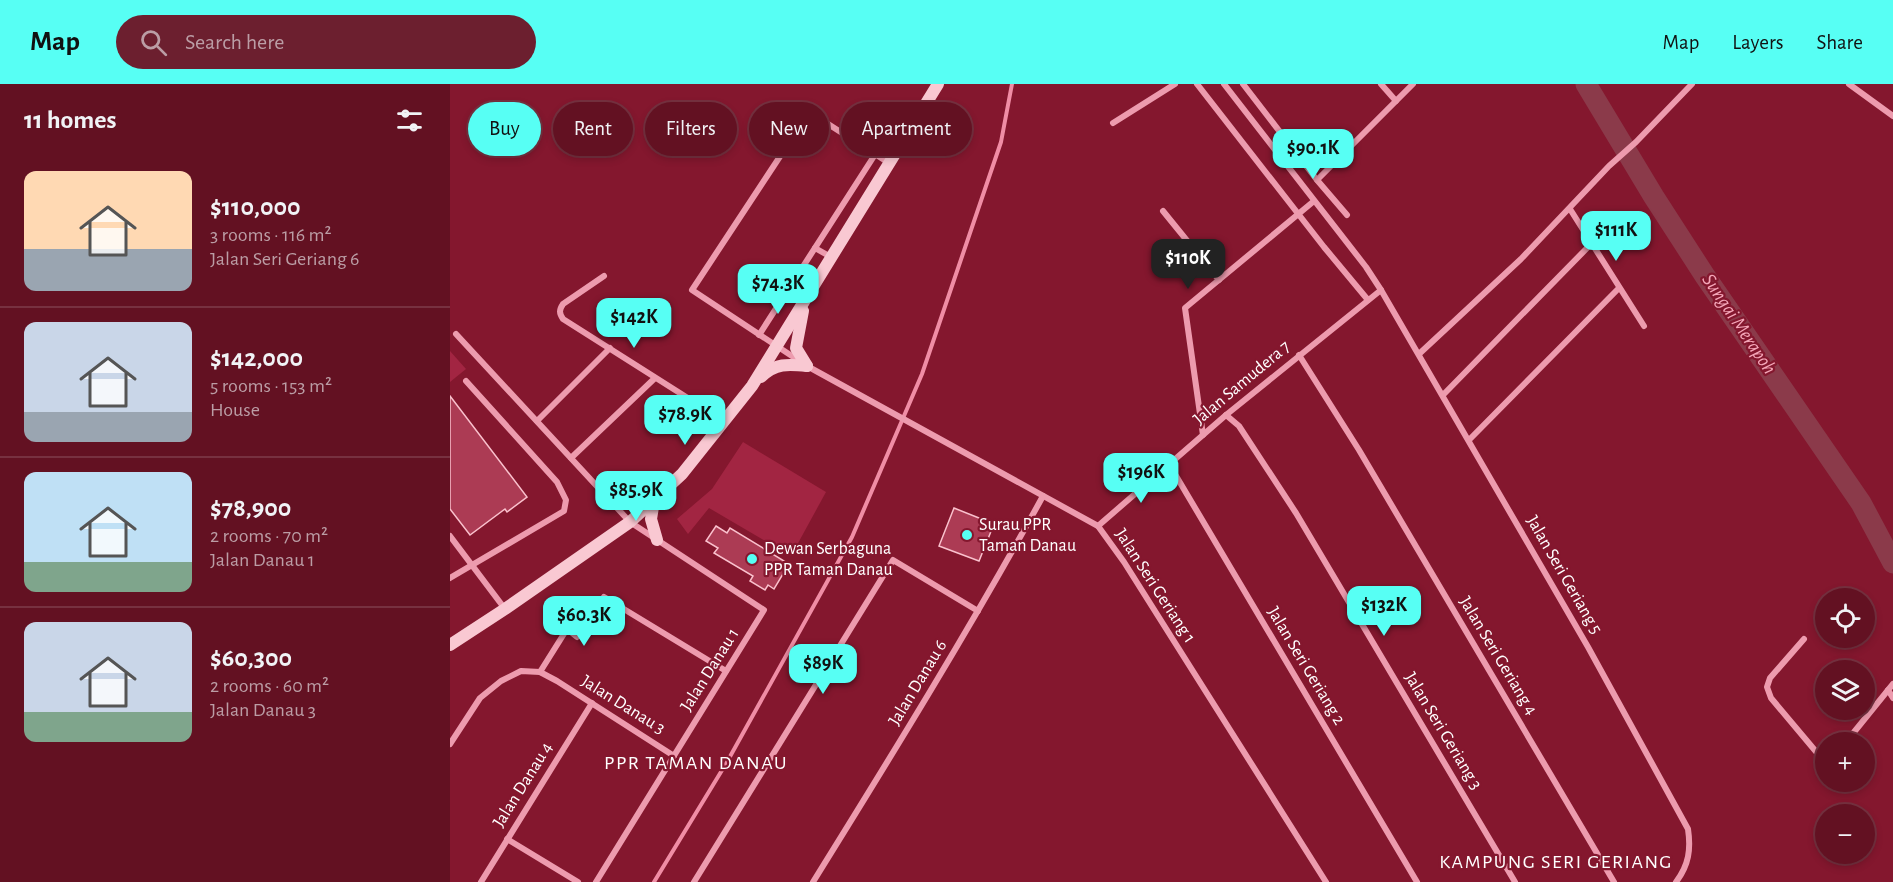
<!DOCTYPE html>
<html lang="en">
<head>
<meta charset="utf-8">
<style>
  body { margin:0; font-family:"Alegreya Sans",sans-serif; background:#6c1f2f; color:#f1f3f6; height:100vh; display:flex; flex-direction:column; font-size:22px; white-space:nowrap }
  * { box-sizing:border-box; margin:0 }
  p { font-size:20px; color:#bb9da5 }
  .icon { flex:none; width:33px; height:33px; fill:none; stroke:currentColor; stroke-width:2; stroke-linecap:round; stroke-linejoin:round }
  .map { position:relative; flex:1; overflow:hidden }
  .sheet { display:flex; flex-direction:column; background:#631122; width:450px }
  .sheet>* { flex:none }
  .banner { position:absolute; left:18px; top:18px; width:570px; height:54px; display:flex; gap:12px }
  .tools { position:absolute; left:1365px; top:504px; display:grid; gap:12px }
  .tools a { display:grid; place-items:center; width:60px; height:60px; border-radius:50%; background:#631122; box-shadow:0 3px 9px #0003,0 0 0 2px #773140; font-size:30px }
  .price { position:absolute; translate:-50% -51px; padding:0 14px; border-radius:12px; background:#57fff4; color:#111; font-size:20px; line-height:39px; filter:drop-shadow(0 2px 3px #0008) }
  .price::after { content:''; position:absolute; left:50%; top:36px; width:18px; height:14px; margin-left:-9px; background:inherit; clip-path:polygon(0 0,100% 0,50% 100%) }
  .price.selected { background:#222; color:#fff }
  ul { padding:0; list-style:none }
  li { display:flex; align-items:center; gap:18px; height:150px; padding:0 24px }
  li+li { border-top:2px solid #773140 }
  li span { display:grid; place-items:center; flex:none; width:168px; height:120px; border-radius:12px; color:#555 }
  li>.icon { margin-inline-start:auto }
  span .icon { width:72px; height:72px; fill:#fffc; stroke-width:1 }
  li b { font-size:26px }
  h2 { display:flex; justify-content:space-between; align-items:center; height:72px; padding:0 24px; font-size:26px }
  .chip { padding:0 21px; border-radius:27px; background:#631122; box-shadow:0 3px 9px #0003,0 0 0 2px #773140; font-size:21px; line-height:54px }
  .chip.selected { background:#57fff4; color:#111 }
  header { display:flex; align-items:center; gap:36px; box-sizing:border-box; height:84px; padding:0 30px; background:#57fff4; color:#111 }
  header strong { font-size:28px }
  nav { display:flex; gap:33px; margin-inline-start:auto; font-size:21px }
  .search { width:420px; height:54px; background:#6c1f2f; display:flex; align-items:center; gap:15px; box-sizing:border-box; padding:0 21px; border-radius:33px; color:#bb9da5; font-size:22px }
  main { display:flex; flex:1; min-height:0 }
  .map>svg:first-child { display:block }
</style>
</head>
<body>
<header>
<strong>Map</strong>
<div class="search"><svg class="icon" aria-label="search" viewBox="0 0 24 24"><circle cx="10" cy="10" r="6"/><path d="M15 15l6 6"/></svg>Search here</div>
<nav><a>Map</a><a>Layers</a><a>Share</a></nav>
</header>
<main>
<section class="sheet">
<h2>11 homes<svg class="icon" aria-label="filters" viewBox="0 0 24 24"><path d="M4 7h16M4 17h16"/><circle cx="9" cy="7" r="2"/><circle cx="15" cy="17" r="2"/></svg></h2>
<ul>
<li><span style="background:linear-gradient(#ffd9b3 65%,#9aa5b1 0)"><svg class="icon" aria-label="home" viewBox="0 0 24 24"><path d="M3 11l9-7 9 7M6 9v11h12V9"/></svg></span><div><b>$110,000</b><p>3 rooms · 116 m²</p><p>Jalan Seri Geriang 6</p></div></li>
<li><span style="background:linear-gradient(#c9d6e8 75%,#9aa5b1 0)"><svg class="icon" aria-label="home" viewBox="0 0 24 24"><path d="M3 11l9-7 9 7M6 9v11h12V9"/></svg></span><div><b>$142,000</b><p>5 rooms · 153 m²</p><p>House</p></div></li>
<li><span style="background:linear-gradient(#bfe0f5 75%,#7fa58c 0)"><svg class="icon" aria-label="home" viewBox="0 0 24 24"><path d="M3 11l9-7 9 7M6 9v11h12V9"/></svg></span><div><b>$78,900</b><p>2 rooms · 70 m²</p><p>Jalan Danau 1</p></div></li>
<li><span style="background:linear-gradient(#c9d6e8 75%,#7fa58c 0)"><svg class="icon" aria-label="home" viewBox="0 0 24 24"><path d="M3 11l9-7 9 7M6 9v11h12V9"/></svg></span><div><b>$60,300</b><p>2 rooms · 60 m²</p><p>Jalan Danau 3</p></div></li>
</ul>
</section>
<div class="map">
<svg width="1443" height="798" viewBox="0 0 1443 798">
  <rect width="100%" height="100%" fill="#84172e"/>
  <g fill="#a22542">
    <polygon points="0,267 16,285 0,298"/>
    <polygon points="293,358 376,408 341,472 259,424 238,450 227,435 262,405"/>
  </g>
  <g fill="none" stroke-linecap="round" stroke-linejoin="round">
    <polyline stroke="#f08da5" stroke-width="4" points="204,798 277,678 402,453 472,290 551,58 562,0"/>
    <polyline stroke="#8b3a4a" stroke-width="21" points="1136,0 1204,113 1255,192 1411,419 1443,479"/>
  </g>
  <g fill="#ac3b54" stroke="#fac1cd" stroke-width="1.5">
    <polygon points="0,312 77,413 57,428 55,425 20,451 0,425"/>
    <polygon points="504,424 544,440 529,477 489,462"/>
    <polygon points="266,442 277,449 280,444 339,480 324,505 318,501 315,506 300,497 303,492 264,469 268,464 256,457"/>
  </g>
  <g fill="none" stroke-linecap="round" stroke-linejoin="round">
    <g stroke="#ed9bae" stroke-width="6">
      <polyline points="747,0 874,163 918,216"/>
      <path d="M 774,0 L 916,183 L 931,206 L 1138,563 L 1238,745 C 1241,765 1239,781 1226,798"/>
      <polyline points="793,0 867,96 897,131"/>
      <polyline points="931,0 946,17"/>
      <polyline points="1399,0 1443,32"/>
      <polyline points="663,39 725,0"/>
      <polyline points="439,79 364,31 356,33 242,206 357,282 648,442 674,478 876,798"/>
      <polyline points="867,96 963,0"/>
      <polyline points="1120,125 1194,242"/>
      <polyline points="713,127 769,196"/>
      <polyline points="365,164 381,173"/>
      <path d="M 154,192 L 113,220 C 109,226 109,229 113,235 L 274,337"/>
      <polyline points="6,250 180,438 314,526 146,798"/>
      <polyline points="309,251 426,69"/>
      <polyline points="969,270 1071,175 1159,82 1186,58 1242,0"/>
      <polyline points="849,271 909,366 1164,798"/>
      <polyline points="993,311 1141,160"/>
      <polyline points="776,331 789,342 846,429 1065,798"/>
      <polyline points="87,337 160,264"/>
      <polyline points="753,351 735,224 864,117"/>
      <polyline points="1019,356 1169,204"/>
      <polyline points="121,374 205,294"/>
      <polyline points="719,380 967,798"/>
      <polyline points="648,442 776,331 931,206"/>
      <polyline points="0,452 55,525"/>
      <polyline points="0,494 114,427 116,416 107,398 16,297"/>
      <polyline points="1354,555 1320,594 1317,603 1321,614 1368,670 1376,674"/>
      <polyline points="90,588 117,545 127,553 154,513 276,587"/>
      <polyline points="1438,606 1443,614"/>
      <polyline points="1396,658 1443,600"/>
      <polyline points="0,660 30,614 51,597 71,587 90,588 107,597 224,672"/>
      <polyline points="57,755 128,798"/>
      <polyline points="31,798 142,619"/>
      <polyline points="244,798 443,476 528,527"/>
      <path d="M 363,798 C 442,671 521,543 593,412"/>
    </g>
    <g stroke="#f9c8d2" stroke-width="12">
      <polyline points="353,227 346,264 357,282"/>
      <path d="M 311,293 C 325,279 338,280 357,282"/>
      <polyline points="204,417 201,435 207,456"/>
      <polyline points="0,561 55,525 180,438 232,390 302,302 488,0"/>
    </g>
  </g>
  <g fill="#57fff4" stroke="#84172e" stroke-width="2">
    <circle cx="517" cy="451" r="6"/>
    <circle cx="302" cy="475" r="6"/>
  </g>
  <g text-anchor="middle" dominant-baseline="central" stroke-width="4.5" stroke-linejoin="round" paint-order="stroke">
    <g font-size="18" fill="#fff" stroke="#84172e">
      <text transform="translate(792 299) rotate(-40)">Jalan Samudera 7</text>
      <text transform="translate(1114 491) rotate(60)">Jalan Seri Geriang 5</text>
      <text transform="translate(705 502) rotate(57)">Jalan Seri Geriang 1</text>
      <text transform="translate(1048 572) rotate(59)">Jalan Seri Geriang 4</text>
      <text transform="translate(856 582) rotate(59)">Jalan Seri Geriang 2</text>
      <text transform="translate(260 586) rotate(-58)">Jalan Danau 1</text>
      <text transform="translate(468 599) rotate(-59)">Jalan Danau 6</text>
      <text transform="translate(173 621) rotate(32)">Jalan Danau 3</text>
      <text transform="translate(993 647) rotate(59)">Jalan Seri Geriang 3</text>
      <text transform="translate(73 701) rotate(-58)">Jalan Danau 4</text>
    </g>
    <g font-size="18" fill="#fff" stroke="#84172e" text-anchor="start">
      <text x="529" y="441">Surau PPR<tspan x="529" dy="21">Taman Danau</tspan></text>
      <text x="314" y="465">Dewan Serbaguna<tspan x="314" dy="21">PPR Taman Danau</tspan></text>
    </g>
    <g font-size="20" font-style="italic" fill="#f5a7b9" stroke="#84172e">
      <text transform="translate(1289 240) rotate(56)">Sungai Merapoh</text>
    </g>
    <g font-size="20" letter-spacing="1.5" fill="#fff" stroke="#84172e">
      <text x="246" y="679">PPR TAMAN DANAU</text>
      <text x="1106" y="778">KAMPUNG SERI GERIANG</text>
    </g>
  </g>
</svg>
<div class="tools">
<a><svg class="icon" aria-label="locate" viewBox="0 0 24 24"><circle cx="12" cy="12" r="6"/><path d="M12 2v4M12 18v4M2 12h4M18 12h4"/></svg></a>
<a><svg class="icon" aria-label="layers" viewBox="0 0 24 24"><path d="M12 4l9 5-9 5-9-5zM3 14l9 5 9-5"/></svg></a>
<a>+</a>
<a>−</a>
</div>
<b class="price" style="left:863px;top:96px">$90.1K</b>
<b class="price" style="left:1166px;top:178px">$111K</b>
<b class="price selected" style="left:738px;top:206px">$110K</b>
<b class="price" style="left:328px;top:231px">$74.3K</b>
<b class="price" style="left:184px;top:265px">$142K</b>
<b class="price" style="left:235px;top:362px">$78.9K</b>
<b class="price" style="left:691px;top:420px">$196K</b>
<b class="price" style="left:186px;top:438px">$85.9K</b>
<b class="price" style="left:934px;top:553px">$132K</b>
<b class="price" style="left:134px;top:563px">$60.3K</b>
<b class="price" style="left:373px;top:611px">$89K</b>
<div class="banner">
<a class="chip selected">Buy</a>
<a class="chip">Rent</a>
<a class="chip">Filters</a>
<a class="chip">New</a>
<a class="chip">Apartment</a>
</div>
</div>
</main>
</body>
</html>
